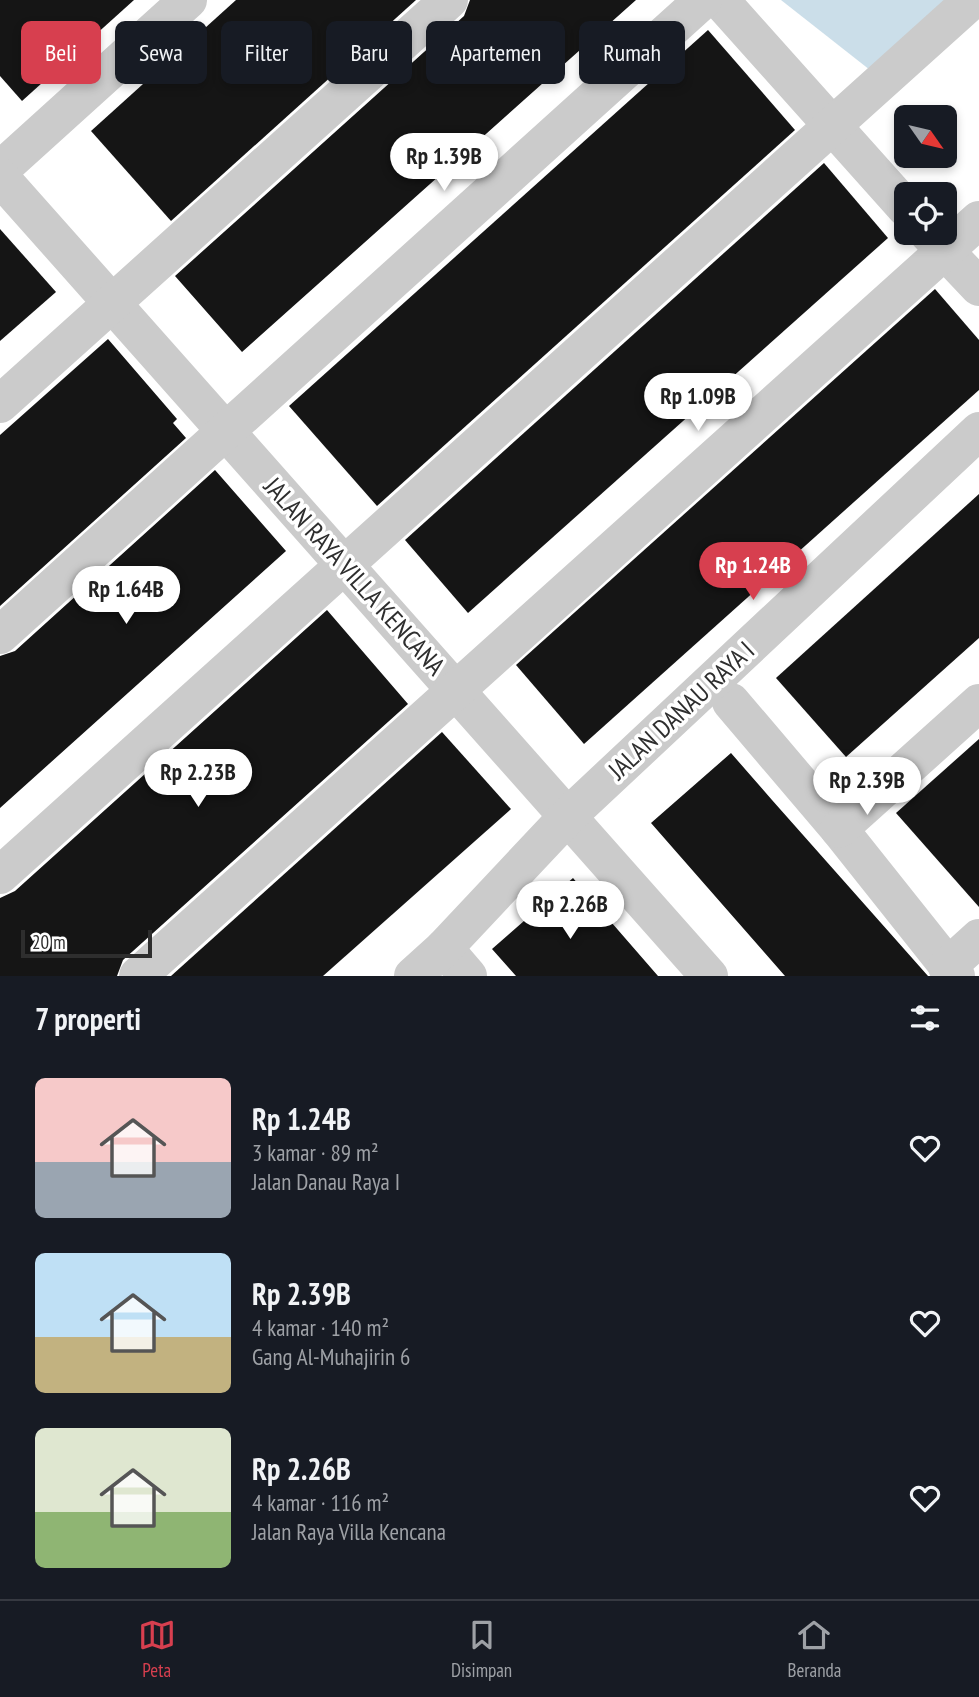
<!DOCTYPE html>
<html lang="id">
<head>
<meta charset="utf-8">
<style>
  body { margin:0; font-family:"PT Sans Narrow",sans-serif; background:#242831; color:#f1f3f6; height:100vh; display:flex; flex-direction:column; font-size:26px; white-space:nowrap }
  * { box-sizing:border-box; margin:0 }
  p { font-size:23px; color:#9ea1a6 }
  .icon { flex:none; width:38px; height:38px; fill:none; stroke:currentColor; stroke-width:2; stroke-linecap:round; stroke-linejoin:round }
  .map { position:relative; height:976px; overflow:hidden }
  .side { display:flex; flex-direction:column; background:#171b24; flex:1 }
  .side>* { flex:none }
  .banner { position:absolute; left:21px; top:21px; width:938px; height:63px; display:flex; gap:14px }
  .needle { width:46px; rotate:124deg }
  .buttons { position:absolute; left:894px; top:105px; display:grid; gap:14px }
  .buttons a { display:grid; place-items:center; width:63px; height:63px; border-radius:10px; background:#171b24; box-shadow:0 4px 10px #0003; font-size:35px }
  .scale { position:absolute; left:21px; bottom:18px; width:131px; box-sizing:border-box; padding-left:7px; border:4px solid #2e2e2e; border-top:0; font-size:19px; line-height:24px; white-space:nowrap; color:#2e2e2e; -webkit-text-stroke:5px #fff; paint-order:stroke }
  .price { position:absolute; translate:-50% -60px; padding:0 16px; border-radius:24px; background:#fff; color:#222; font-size:23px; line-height:46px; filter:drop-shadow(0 2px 4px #0008) }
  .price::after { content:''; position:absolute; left:50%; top:42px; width:21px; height:16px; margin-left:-10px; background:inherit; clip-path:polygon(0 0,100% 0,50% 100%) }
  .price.active { background:#d73f4f; color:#fff }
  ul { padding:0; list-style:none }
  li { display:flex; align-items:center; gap:21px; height:175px; padding:0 35px }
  li span { display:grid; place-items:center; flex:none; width:196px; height:140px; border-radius:10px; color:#555 }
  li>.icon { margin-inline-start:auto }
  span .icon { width:84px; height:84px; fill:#fffc; stroke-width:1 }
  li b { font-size:30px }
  h2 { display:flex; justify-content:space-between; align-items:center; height:84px; padding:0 35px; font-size:30px }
  .chip { padding:0 24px; border-radius:10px; background:#171b24; box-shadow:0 4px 10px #0003; font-size:24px; line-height:63px }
  .chip.active { background:#d73f4f; color:#fff }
  .tabs { display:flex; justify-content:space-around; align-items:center; height:98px; border-top:2px solid #363941; background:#171b24; font-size:19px; color:#9ea1a6 }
  .tabs a { display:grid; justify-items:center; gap:4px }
  .tabs .active { color:#d73f4f }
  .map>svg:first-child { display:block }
</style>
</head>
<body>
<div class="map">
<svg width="979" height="976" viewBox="0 0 979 976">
  <rect width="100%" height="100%" fill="#fff"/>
  <polygon fill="#cbdee9" points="781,0 979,0 870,70"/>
  <g fill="#151515">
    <polygon points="0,0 134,0 22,101 0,76"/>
    <polygon points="236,0 416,0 171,221 91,131"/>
    <polygon points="470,0 636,0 242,352 175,276 464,16"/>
    <polygon points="708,30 795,130 377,506 289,406"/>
    <polygon points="824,163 888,238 468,613 405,540"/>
    <polygon points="0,229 56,292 0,341"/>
    <polygon points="935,289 979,340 979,390 584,744 516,665"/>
    <polygon points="108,339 177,419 173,423 186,438 0,606 0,435"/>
    <polygon points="215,470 286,551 0,808 0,656 15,651"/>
    <polygon points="979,494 979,638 846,757 776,678"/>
    <polygon points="327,610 408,704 123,960 117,976 0,976 0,898 15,891"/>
    <polygon points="442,732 511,809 323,976 171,976"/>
    <polygon points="979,739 979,907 896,813"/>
    <polygon points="731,753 772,800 928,976 785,976 651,823"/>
    <polygon points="573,878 585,892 658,976 516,976 492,949"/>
  </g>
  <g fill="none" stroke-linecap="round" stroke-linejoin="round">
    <g stroke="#cbcbcb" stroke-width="38">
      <polyline points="720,0 906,208"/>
      <polyline points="0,170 188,0"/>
      <polyline points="0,177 709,976"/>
      <polyline points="928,233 979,287"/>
      <polyline points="0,404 449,0"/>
      <polyline points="0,635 703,0"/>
      <polyline points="731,702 839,829 956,976"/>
      <polyline points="839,829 979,703"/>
      <polyline points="0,875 972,0"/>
      <polyline points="444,948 468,976"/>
      <polyline points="947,967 979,938"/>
      <polyline points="138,976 979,220"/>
      <polyline points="413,976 444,948 568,816 979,431"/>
    </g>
  </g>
  <g text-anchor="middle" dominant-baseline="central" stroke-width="7" stroke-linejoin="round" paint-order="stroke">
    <g font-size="26" fill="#2e2e2e" stroke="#fff">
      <text transform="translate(355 576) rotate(48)">JALAN RAYA VILLA KENCANA</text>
      <text transform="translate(681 710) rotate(-43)">JALAN DANAU RAYA I</text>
    </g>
  </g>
</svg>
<div class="buttons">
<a><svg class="needle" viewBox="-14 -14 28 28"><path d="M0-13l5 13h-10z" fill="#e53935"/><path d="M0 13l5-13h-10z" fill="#9ea1a6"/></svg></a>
<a><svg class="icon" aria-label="locate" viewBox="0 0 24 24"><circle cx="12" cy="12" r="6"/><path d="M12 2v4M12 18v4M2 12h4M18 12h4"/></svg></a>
</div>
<div class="scale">20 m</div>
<b class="price" style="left:444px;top:193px">Rp 1.39B</b>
<b class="price" style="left:698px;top:433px">Rp 1.09B</b>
<b class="price active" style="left:753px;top:602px">Rp 1.24B</b>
<b class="price" style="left:126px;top:626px">Rp 1.64B</b>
<b class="price" style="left:198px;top:809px">Rp 2.23B</b>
<b class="price" style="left:867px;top:817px">Rp 2.39B</b>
<b class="price" style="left:570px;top:941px">Rp 2.26B</b>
<div class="banner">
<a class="chip active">Beli</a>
<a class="chip">Sewa</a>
<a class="chip">Filter</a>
<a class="chip">Baru</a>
<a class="chip">Apartemen</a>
<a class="chip">Rumah</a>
</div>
</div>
<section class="side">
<h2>7 properti<svg class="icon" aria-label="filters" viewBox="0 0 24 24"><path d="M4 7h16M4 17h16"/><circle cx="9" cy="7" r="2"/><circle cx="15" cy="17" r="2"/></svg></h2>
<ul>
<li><span style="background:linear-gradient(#f6c9c9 60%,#9aa5b1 0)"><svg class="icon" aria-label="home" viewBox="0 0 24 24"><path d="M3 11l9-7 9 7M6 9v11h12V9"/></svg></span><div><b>Rp 1.24B</b><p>3 kamar · 89 m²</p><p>Jalan Danau Raya I</p></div><svg class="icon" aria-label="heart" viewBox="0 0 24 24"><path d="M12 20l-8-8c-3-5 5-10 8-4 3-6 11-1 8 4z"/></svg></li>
<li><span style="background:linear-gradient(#bfe0f5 60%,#c2b280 0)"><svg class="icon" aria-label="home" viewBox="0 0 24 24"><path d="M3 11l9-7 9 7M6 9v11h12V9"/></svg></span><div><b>Rp 2.39B</b><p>4 kamar · 140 m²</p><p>Gang Al-Muhajirin 6</p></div><svg class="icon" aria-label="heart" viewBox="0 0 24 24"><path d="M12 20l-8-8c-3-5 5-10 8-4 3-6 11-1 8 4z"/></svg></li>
<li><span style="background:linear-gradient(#dfe7d0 60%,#8fb573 0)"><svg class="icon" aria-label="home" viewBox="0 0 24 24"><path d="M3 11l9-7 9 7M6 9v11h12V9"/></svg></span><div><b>Rp 2.26B</b><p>4 kamar · 116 m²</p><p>Jalan Raya Villa Kencana</p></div><svg class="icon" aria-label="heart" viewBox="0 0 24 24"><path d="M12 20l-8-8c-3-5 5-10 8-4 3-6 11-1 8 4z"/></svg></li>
</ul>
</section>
<nav class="tabs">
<a class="active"><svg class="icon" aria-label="map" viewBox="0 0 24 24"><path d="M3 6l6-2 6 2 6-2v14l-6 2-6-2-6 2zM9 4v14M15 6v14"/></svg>Peta</a>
<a><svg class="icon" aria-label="saved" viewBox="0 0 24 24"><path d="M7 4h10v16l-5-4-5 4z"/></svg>Disimpan</a>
<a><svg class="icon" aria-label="home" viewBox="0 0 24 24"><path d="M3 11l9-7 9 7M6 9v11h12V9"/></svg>Beranda</a>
</nav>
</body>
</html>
